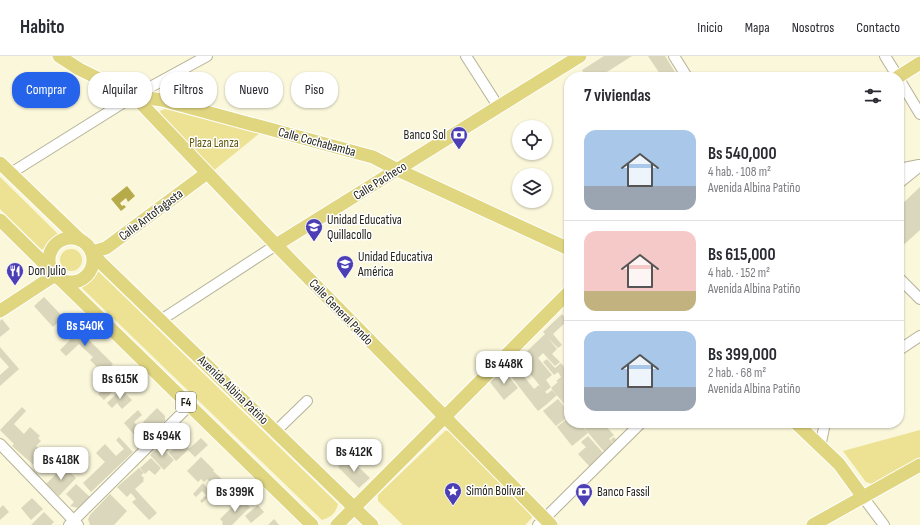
<!DOCTYPE html>
<html lang="es">
<head>
<meta charset="utf-8">
<style>
  body { margin:0; font-family:"Sofia Sans Condensed",sans-serif; background:#f2f2f3; color:#2b2b33; height:100vh; display:flex; flex-direction:column; font-size:15px; white-space:nowrap }
  * { box-sizing:border-box; margin:0 }
  p { font-size:13px; color:#7c7c81 }
  .icon { flex:none; width:22px; height:22px; fill:none; stroke:currentColor; stroke-width:2; stroke-linecap:round; stroke-linejoin:round }
  .map { position:relative; flex:1; overflow:hidden }
  .details { position:absolute; left:564px; top:16px; width:340px; height:356px; display:flex; flex-direction:column; background:#fff; border-radius:16px; box-shadow:0 1px 3px #0004 }
  .details>* { flex:none }
  .guide { position:absolute; left:12px; top:16px; width:380px; height:36px; display:flex; gap:8px }
  .fabs { position:absolute; left:512px; top:64px; display:grid; gap:8px }
  .fabs a { display:grid; place-items:center; width:40px; height:40px; border-radius:50%; background:#fff; box-shadow:0 1px 3px #0004; font-size:20px }
  .price { position:absolute; translate:-50% -34px; padding:0 9px; border-radius:8px; background:#fff; color:#222; font-size:13px; line-height:26px; filter:drop-shadow(0 1px 2px #0008) }
  .price::after { content:''; position:absolute; left:50%; top:24px; width:12px; height:9px; margin-left:-6px; background:inherit; clip-path:polygon(0 0,100% 0,50% 100%) }
  .price.current { background:#2563eb; color:#fff }
  ul { padding:0; list-style:none }
  li { display:flex; align-items:center; gap:12px; height:100px; padding:0 20px }
  li+li { border-top:1px solid #e1e1e2 }
  li span { display:grid; place-items:center; flex:none; width:112px; height:80px; border-radius:12px; color:#555 }
  li>.icon { margin-inline-start:auto }
  span .icon { width:48px; height:48px; fill:#fffc; stroke-width:1 }
  li b { font-size:17px }
  h2 { display:flex; justify-content:space-between; align-items:center; height:48px; padding:0 20px; font-size:17px }
  .tag { padding:0 14px; border-radius:16px; background:#fff; box-shadow:0 1px 3px #0004; font-size:14px; line-height:36px }
  .tag.current { background:#2563eb; color:#fff }
  header { display:flex; align-items:center; gap:24px; box-sizing:border-box; height:56px; padding:0 20px; background:#fff; border-bottom:1px solid #e1e1e2 }
  header strong { font-size:19px }
  nav { display:flex; gap:22px; margin-inline-start:auto; font-size:14px }
  .map>svg:first-child { display:block }
</style>
</head>
<body>
<header>
<strong>Habito</strong>
<nav><a>Inicio</a><a>Mapa</a><a>Nosotros</a><a>Contacto</a></nav>
</header>
<div class="map">
<svg width="920" height="469" viewBox="0 0 920 469">
  <rect width="100%" height="100%" fill="#faf7db"/>
  <g fill="#ede293">
    <polygon points="165,53 260,77 213,115 161,61 160,55"/>
    <polygon points="0,121 58,178 42,194 0,153"/>
    <circle cx="71" cy="204" r="11"/>
    <path d="M 98,215 L 338,448 C 336,457 331,461 322,464 L 82,232 Z"/>
    <polygon points="451,374 531,456 532,462 525,469 403,469 378,445 378,439 445,375"/>
    <polygon points="920,374 920,403 875,429 866,426 843,395"/>
  </g>
  <polygon fill="#b7aa49" points="127,130 135,140 128,146 126,142 120,147 122,150 124,149 126,151 121,155 111,143"/>
  <g fill="#dbd7bc">
    <polygon points="604,0 632,0 599,21 586,21 582,14"/>
    <polygon points="648,0 665,0 678,21 662,21"/>
    <polygon points="920,131 920,174 899,193 899,151"/>
    <polygon points="44,241 63,261 53,271 34,250"/>
    <polygon points="562,258 567,265 553,278 562,289 558,292 548,282 557,293 552,298 560,306 555,310 543,297 538,302 552,319 546,324 551,331 545,336 523,309 518,313 534,333 539,329 547,338 552,334 557,339 547,348 540,340 547,348 538,355 505,313 524,298 531,306 525,297 545,278 543,276"/>
    <polygon points="2,263 10,273 0,281 0,265"/>
    <polygon points="71,266 113,308 103,317 90,304 93,301 79,288 66,300 60,294 70,284 62,275"/>
    <polygon points="0,291 19,313 0,330 0,319 9,311 0,301"/>
    <polygon points="547,303 555,312 561,307 569,317 569,332 567,334 569,336 569,354 551,332 558,326 556,325 561,321 558,316 554,319 543,306"/>
    <polygon points="504,314 518,332 504,344 490,326"/>
    <polygon points="105,319 117,331 104,344 98,338 103,333 97,327"/>
    <polygon points="121,333 132,344 122,353 117,347 112,352 107,347"/>
    <polygon points="558,343 569,356 569,360 556,370 543,355"/>
    <polygon points="22,351 26,355 14,368 24,378 30,371 40,380 38,382 41,385 36,390 47,401 36,411 12,390 14,388 0,374"/>
    <polygon points="157,352 165,360 165,365 152,376 143,366"/>
    <polygon points="138,354 142,359 134,366 142,375 136,381 124,367"/>
    <polygon points="569,361 569,367 580,367 588,377 572,390 557,371"/>
    <polygon points="592,367 603,367 614,379 609,383 615,390 606,398 585,373"/>
    <polygon points="184,369 187,373 184,376 188,381 183,386 175,376"/>
    <polygon points="588,380 605,399 591,412 578,398 586,391 581,386"/>
    <polygon points="119,381 133,396 91,436 83,427 105,406 96,397 105,388 116,400 124,393 116,384"/>
    <polygon points="614,381 618,386 615,388 610,384"/>
    <polygon points="176,382 178,385 180,383 189,393 201,382 208,389 195,401 188,394 176,405 169,397 173,393 169,389"/>
    <polygon points="164,389 168,394 166,396 174,404 164,414 150,399 160,390 161,391"/>
    <polygon points="201,401 214,414 213,415 225,426 202,447 200,445 206,439 202,435 196,441 193,438 203,427 207,432 212,428 207,423 204,426 201,423 198,426 187,415"/>
    <polygon points="348,401 370,422 359,432 338,411"/>
    <polygon points="151,402 161,412 155,419 149,414 145,418 140,412"/>
    <polygon points="64,410 76,422 59,440 46,428"/>
    <polygon points="139,412 144,417 141,419 144,422 143,424 144,425 135,433 157,457 149,464 132,446 136,443 131,437 127,441 117,431"/>
    <polygon points="76,428 90,441 78,452 70,450 74,446 66,438"/>
    <polygon points="110,438 127,455 114,469 90,469 88,463 90,459"/>
    <polygon points="32,442 43,453 31,464 21,452"/>
    <polygon points="240,443 247,446 247,449 250,451 232,469 223,469 222,467 223,466 220,463"/>
    <polygon points="3,449 9,456 0,464 0,452"/>
    <polygon points="258,449 264,456 251,467 245,460"/>
    <polygon points="44,456 54,466 51,469 31,469"/>
    <polygon points="274,463 279,469 268,469"/>
  </g>
  <g fill="none" stroke-linecap="round" stroke-linejoin="round">
    <defs>
      <g id="minor">
        <polyline points="466,0 498,50"/>
        <polyline points="674,0 687,21"/>
        <polyline points="885,0 898,21"/>
        <polyline points="899,23 920,58"/>
        <polyline points="899,113 919,109"/>
        <polyline points="11,117 134,40 207,0"/>
        <polyline points="899,127 920,110"/>
        <polyline points="899,222 920,243"/>
        <polyline points="161,264 276,189"/>
        <polyline points="899,294 920,280"/>
        <polyline points="276,375 307,345"/>
        <polyline points="0,388 78,469"/>
        <polyline points="820,391 825,367"/>
        <polyline points="863,441 884,469"/>
        <polyline points="69,469 190,349"/>
        <polyline points="538,469 641,367"/>
      </g>
      <g id="major">
        <polyline points="59,0 79,13 134,40 162,44 373,101 398,114 569,193"/>
        <polyline points="898,21 920,7"/>
        <polyline points="134,40 276,189 551,469"/>
        <polyline points="0,107 79,183"/>
        <polyline points="0,164 50,213"/>
        <circle cx="71" cy="204" r="22"/>
        <polyline points="276,189 580,0"/>
        <polyline points="92,196 106,192 207,117"/>
        <polyline points="93,199 372,469"/>
        <polyline points="60,223 312,469"/>
        <polyline points="0,255 55,219"/>
        <polyline points="796,367 839,408 863,441"/>
        <polyline points="337,469 569,236"/>
        <polyline points="813,469 920,409"/>
      </g>
    </defs>
    <use href="#minor" stroke="#b5b297" stroke-width="12"/>
    <use href="#major" stroke="#fff" stroke-width="15"/>
    <use href="#minor" stroke="#fff" stroke-width="10"/>
    <use href="#major" stroke="#e1d680" stroke-width="13"/>
  </g>
  <defs>
    <symbol id="bank-pin" viewBox="-11 -11 22 30"><path d="M0 17L-7.5 6A9.5 9.5 0 1 1 7.5 6Z" fill="#4c3fb6" stroke="#fff"/><path d="M-6-4H6V4H-6ZM0-2.3a2.3 2.3 0 1 0 0 4.6a2.3 2.3 0 1 0 0-4.6Z" fill="#fff"/></symbol>
    <symbol id="school-pin" viewBox="-11 -11 22 30"><path d="M0 17L-7.5 6A9.5 9.5 0 1 1 7.5 6Z" fill="#4c3fb6" stroke="#fff"/><path d="M0-5L7-2L0 1L-7-2ZM-4 1L0 2.5L4 1V4Q0 6-4 4Z" fill="#fff"/></symbol>
    <symbol id="restaurant-pin" viewBox="-11 -11 22 30"><path d="M0 17L-7.5 6A9.5 9.5 0 1 1 7.5 6Z" fill="#4c3fb6" stroke="#fff"/><path d="M-5-6h1v4h1v-4h1v4h1v-4h1v5L-1.5 .5V6h-2V.5L-5-1ZM5-6V6H3V1.5H1.5Q1.5-4 5-6Z" fill="#fff"/></symbol>
    <symbol id="sight-pin" viewBox="-11 -11 22 30"><path d="M0 17L-7.5 6A9.5 9.5 0 1 1 7.5 6Z" fill="#4c3fb6" stroke="#fff"/><path d="M0-6L1.8-2.2L6-1.7L2.9 1.2L3.7 5.4L0 3.3L-3.7 5.4L-2.9 1.2L-6-1.7L-1.8-2.2Z" fill="#fff"/></symbol>
  </defs>
  <g fill-rule="evenodd">
    <use href="#bank-pin" x="449" y="69" width="20" height="27"/>
    <use href="#school-pin" x="304" y="161" width="20" height="27"/>
    <use href="#school-pin" x="335" y="198" width="20" height="27"/>
    <use href="#restaurant-pin" x="5" y="205" width="20" height="27"/>
    <use href="#sight-pin" x="443" y="425" width="20" height="27"/>
    <use href="#bank-pin" x="574" y="426" width="20" height="27"/>
  </g>
  <g text-anchor="middle" dominant-baseline="central" stroke-width="3" stroke-linejoin="round" paint-order="stroke">
    <rect fill="#fff" stroke="#66655d" stroke-width="1" x="176" y="336" width="20" height="20" rx="3"/>
    <g font-size="12" font-weight="bold" fill="#242318">
      <text x="186" y="346">F4</text>
    </g>
    <g font-size="13" fill="#242318" stroke="#fff" text-anchor="start">
      <text x="446" y="79" text-anchor="end">Banco Sol</text>
      <text x="327" y="164">Unidad Educativa<tspan x="327" dy="15">Quillacollo</tspan></text>
      <text x="358" y="201">Unidad Educativa<tspan x="358" dy="15">América</tspan></text>
      <text x="28" y="215">Don Julio</text>
      <text x="466" y="435">Simón Bolívar</text>
      <text x="597" y="436">Banco Fassil</text>
    </g>
    <g font-size="13" fill="#242318" stroke="#fff">
      <text transform="translate(317 86) rotate(15)">Calle Cochabamba</text>
      <text transform="translate(380 125) rotate(-32)">Calle Pacheco</text>
      <text transform="translate(151 159) rotate(-37)">Calle Antofagasta</text>
      <text transform="translate(341 256) rotate(46)">Calle General Pando</text>
      <text transform="translate(233 334) rotate(44)">Avenida Albina Patiño</text>
    </g>
    <g font-size="13" fill="#5f5509" stroke="#fff">
      <text x="214" y="87">Plaza Lanza</text>
    </g>
  </g>
</svg>
<div class="fabs">
<a><svg class="icon" aria-label="locate" viewBox="0 0 24 24"><circle cx="12" cy="12" r="6"/><path d="M12 2v4M12 18v4M2 12h4M18 12h4"/></svg></a>
<a><svg class="icon" aria-label="layers" viewBox="0 0 24 24"><path d="M12 4l9 5-9 5-9-5zM3 14l9 5 9-5"/></svg></a>
</div>
<b class="price current" style="left:85px;top:291px">Bs 540K</b>
<b class="price" style="left:504px;top:329px">Bs 448K</b>
<b class="price" style="left:120px;top:344px">Bs 615K</b>
<b class="price" style="left:162px;top:401px">Bs 494K</b>
<b class="price" style="left:354px;top:417px">Bs 412K</b>
<b class="price" style="left:61px;top:425px">Bs 418K</b>
<b class="price" style="left:235px;top:457px">Bs 399K</b>
<div class="guide">
<a class="tag current">Comprar</a>
<a class="tag">Alquilar</a>
<a class="tag">Filtros</a>
<a class="tag">Nuevo</a>
<a class="tag">Piso</a>
</div>
<section class="details">
<h2>7 viviendas<svg class="icon" aria-label="filters" viewBox="0 0 24 24"><path d="M4 7h16M4 17h16"/><circle cx="9" cy="7" r="2"/><circle cx="15" cy="17" r="2"/></svg></h2>
<ul>
<li><span style="background:linear-gradient(#a9c7e8 70%,#9aa5b1 0)"><svg class="icon" aria-label="home" viewBox="0 0 24 24"><path d="M3 11l9-7 9 7M6 9v11h12V9"/></svg></span><div><b>Bs 540,000</b><p>4 hab. · 108 m²</p><p>Avenida Albina Patiño</p></div></li>
<li><span style="background:linear-gradient(#f6c9c9 75%,#c2b280 0)"><svg class="icon" aria-label="home" viewBox="0 0 24 24"><path d="M3 11l9-7 9 7M6 9v11h12V9"/></svg></span><div><b>Bs 615,000</b><p>4 hab. · 152 m²</p><p>Avenida Albina Patiño</p></div></li>
<li><span style="background:linear-gradient(#a9c7e8 70%,#9aa5b1 0)"><svg class="icon" aria-label="home" viewBox="0 0 24 24"><path d="M3 11l9-7 9 7M6 9v11h12V9"/></svg></span><div><b>Bs 399,000</b><p>2 hab. · 68 m²</p><p>Avenida Albina Patiño</p></div></li>
</ul>
</section>
</div>
</body>
</html>
